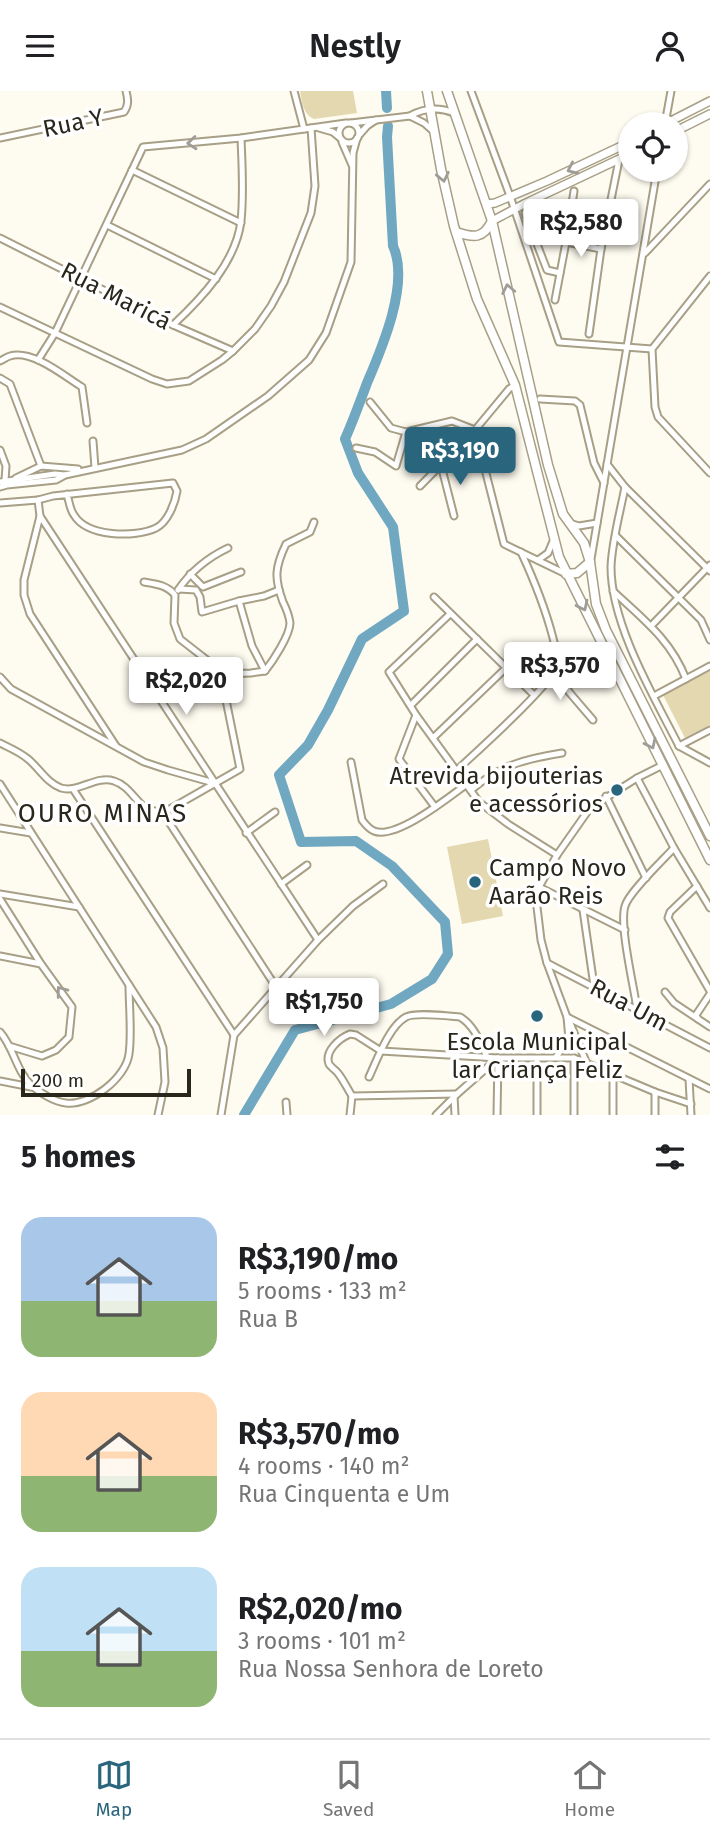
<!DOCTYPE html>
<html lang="en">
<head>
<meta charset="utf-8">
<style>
  body { margin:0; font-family:"Fira Sans",sans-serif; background:#f6f6f6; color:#202124; height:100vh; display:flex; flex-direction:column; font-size:26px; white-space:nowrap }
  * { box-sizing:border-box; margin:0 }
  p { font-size:23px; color:#757577 }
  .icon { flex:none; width:38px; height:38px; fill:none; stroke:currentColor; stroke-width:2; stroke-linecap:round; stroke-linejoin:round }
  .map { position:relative; height:1024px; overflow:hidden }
  .panel { display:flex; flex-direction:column; background:#fff; flex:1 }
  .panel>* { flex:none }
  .buttons { position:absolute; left:618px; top:21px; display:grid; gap:14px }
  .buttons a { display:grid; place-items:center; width:70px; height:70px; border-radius:50%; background:#fff; box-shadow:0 2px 5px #0004; font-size:35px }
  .scale { position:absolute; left:21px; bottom:18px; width:170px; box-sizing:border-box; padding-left:7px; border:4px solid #29261b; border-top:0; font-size:19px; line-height:24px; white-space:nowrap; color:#29261b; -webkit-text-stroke:5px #fff; paint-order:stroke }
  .price { position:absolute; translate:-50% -60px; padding:0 16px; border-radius:7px; background:#fff; color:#222; font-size:23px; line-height:46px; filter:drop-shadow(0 2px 4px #0008) }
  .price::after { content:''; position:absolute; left:50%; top:42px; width:21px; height:16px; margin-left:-10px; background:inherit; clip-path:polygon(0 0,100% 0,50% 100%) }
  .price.selected { background:#29657c; color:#fff }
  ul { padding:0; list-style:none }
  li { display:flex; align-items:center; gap:21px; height:175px; padding:0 21px }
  li span { display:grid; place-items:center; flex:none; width:196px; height:140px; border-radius:21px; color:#555 }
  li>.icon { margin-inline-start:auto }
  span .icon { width:84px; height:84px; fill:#fffc; stroke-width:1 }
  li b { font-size:30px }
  h2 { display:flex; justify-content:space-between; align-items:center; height:84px; padding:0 21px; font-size:30px }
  header { display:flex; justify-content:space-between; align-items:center; height:91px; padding:0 21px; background:#fff; font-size:32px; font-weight:600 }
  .tab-bar { display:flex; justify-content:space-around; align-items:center; height:98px; border-top:2px solid #e0e0e0; background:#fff; font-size:19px; color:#757577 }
  .tab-bar a { display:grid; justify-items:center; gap:4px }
  .tab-bar .selected { color:#29657c }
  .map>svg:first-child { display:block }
</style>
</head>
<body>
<header><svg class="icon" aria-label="menu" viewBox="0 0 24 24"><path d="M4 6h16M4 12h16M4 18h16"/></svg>Nestly<svg class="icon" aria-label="person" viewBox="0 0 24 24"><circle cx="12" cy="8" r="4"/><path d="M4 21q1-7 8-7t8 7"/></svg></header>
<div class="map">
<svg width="710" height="1024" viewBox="0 0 710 1024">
  <rect width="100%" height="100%" fill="#fefbf0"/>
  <g fill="#e4d8b0">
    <path d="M 300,0 L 353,0 L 357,22 L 314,28 C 303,23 302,11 300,0 Z"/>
    <polygon points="710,580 710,634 685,647 663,604"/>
    <polygon points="488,748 503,825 462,833 447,756"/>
  </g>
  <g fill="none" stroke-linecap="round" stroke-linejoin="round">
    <g stroke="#70a8c1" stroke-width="10">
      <polyline points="386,0 387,17"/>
      <path d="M 244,1024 L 295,939 L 391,913 L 432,888 L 448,863 L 445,831 L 392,775 L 356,750 L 301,751 L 279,684 L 308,654 L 328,619 L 362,548 L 404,520 L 393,436 L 358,382 L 345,348 C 353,330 360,311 367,292 C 382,257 410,192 393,155 L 387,46 L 388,35"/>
    </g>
    <defs>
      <g id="minor">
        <polyline points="294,0 304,38"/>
        <polyline points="471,0 510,105 559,251 652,258"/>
        <path d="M 410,25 C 424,17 439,16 454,22"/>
        <circle cx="349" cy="42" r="10"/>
        <polyline points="351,32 410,25 424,32 433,40"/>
        <polyline points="665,33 671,0"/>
        <polyline points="319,37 333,41 339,46"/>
        <polyline points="360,43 367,35 376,29"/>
        <path d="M 0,47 L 124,21 C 129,14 128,8 126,0"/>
        <polyline points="342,51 352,74"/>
        <polyline points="132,79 241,132"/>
        <polyline points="538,116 525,122 547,179 560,182"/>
        <polyline points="107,134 216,188"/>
        <polyline points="0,147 173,234 233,260"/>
        <polyline points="566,151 601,158"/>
        <polyline points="645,162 710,93"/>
        <polyline points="710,185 652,258 655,316 658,326 710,382"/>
        <polyline points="555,209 566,151 574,100"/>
        <polyline points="0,216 152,288 167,293 189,290 222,269 233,260 255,238 271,215 284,191 311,122 315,95 311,37"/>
        <path d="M 173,234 C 202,207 236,171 241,130 C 244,102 242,75 241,47"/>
        <polyline points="589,243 601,158 619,69"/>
        <polyline points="38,269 55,242 143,56 241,47 346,32"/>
        <path d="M 0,270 C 3,269 6,266 10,265 C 32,258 64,285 82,296 L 87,332"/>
        <polyline points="0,287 10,293 41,375"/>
        <polyline points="540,308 575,310 580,314 594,372 604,392"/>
        <polyline points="370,311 391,337 406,341 452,330 475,339 504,453 566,483"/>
        <polyline points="93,350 95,377"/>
        <polyline points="356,357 375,361 396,375 406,341"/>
        <polyline points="0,359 6,375 5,389"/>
        <polyline points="607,373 625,396 710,480"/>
        <polyline points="441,374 454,425"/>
        <polyline points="16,387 41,375 78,378"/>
        <polyline points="0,391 55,383 65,384"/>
        <polyline points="420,395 475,339 509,298 515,294"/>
        <polyline points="0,396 7,394 56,389 65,384 182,359 206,348 268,305 309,269 326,242 351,171 353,62 357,47"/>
        <path d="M 625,396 C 620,422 612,450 611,476 C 611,533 653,604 679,655"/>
        <polyline points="38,409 40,425 318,849"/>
        <path d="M 0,412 L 38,409 L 53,405 L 173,392 L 177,400 C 175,412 168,431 156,437 C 135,447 87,446 74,424 C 70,419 69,410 67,403"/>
        <polyline points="40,425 24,489 24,504 30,523 116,655"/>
        <polyline points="569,432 579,435 597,432"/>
        <polyline points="616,445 701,529 710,549"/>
        <polyline points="591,468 657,79"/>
        <polyline points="538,469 548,462 554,448"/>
        <polyline points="190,483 203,496 241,481"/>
        <path d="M 144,491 C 156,493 167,494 175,504 L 174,532 L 180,548 L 225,583"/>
        <polyline points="179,498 196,499 200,506 202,521 239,510 264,505 279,499"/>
        <path d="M 178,499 C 191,480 207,467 228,457"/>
        <path d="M 613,500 C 643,528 671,549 686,588"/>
        <polyline points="434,506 534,604"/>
        <polyline points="239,510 252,555 265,580"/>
        <polyline points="450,523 389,581 416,624 479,711 508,733 557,764"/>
        <polyline points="651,535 710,474"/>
        <polyline points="557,574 569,601 593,629"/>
        <path d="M 225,583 L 251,582 L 265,580 C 273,570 290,544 290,532 C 289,524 286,517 283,511 C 274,487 275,476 286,453 L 310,441 L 314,431"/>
        <polyline points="0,586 11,598 144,671 168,679 214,692"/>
        <polyline points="654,605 710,575"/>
        <polyline points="411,614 477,548"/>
        <polyline points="416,624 399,668 435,716"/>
        <polyline points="433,647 506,577"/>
        <path d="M 0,652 C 10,657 20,661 28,668 C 39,677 47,692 61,697 C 79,702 96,684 114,690 C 127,694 133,706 143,715 C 149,720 156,720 163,722 L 240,678 L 226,609 L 225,583"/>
        <polyline points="679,655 710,672"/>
        <polyline points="679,655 710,639"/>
        <path d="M 351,671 L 362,729 C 365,733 369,738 374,740 C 396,749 449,706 467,693"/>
        <path d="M 457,679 C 474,663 555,591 557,574 C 558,565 555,555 553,547 C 545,516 534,489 521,461"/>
        <polyline points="637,687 674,757 710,817"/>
        <polyline points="0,693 156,936 163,957 165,991 158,1024"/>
        <polyline points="73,698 234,944"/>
        <path d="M 471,699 C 501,674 525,668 562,662"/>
        <polyline points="606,705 646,787"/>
        <polyline points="163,722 276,896"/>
        <polyline points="0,737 31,742"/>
        <polyline points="246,742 275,721"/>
        <polyline points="281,793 307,774"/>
        <polyline points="697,795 670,821 668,827 710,900"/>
        <polyline points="539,796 625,839"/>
        <polyline points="0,803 79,816"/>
        <polyline points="0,808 41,873 72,916 69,946 56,959 42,965 9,955"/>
        <polyline points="583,819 594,895"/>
        <polyline points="0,865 41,873"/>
        <polyline points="547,872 710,957"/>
        <polyline points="665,901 674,912 710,936"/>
        <path d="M 637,918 C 634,896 619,834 625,815 C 629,801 663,769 674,757"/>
        <polyline points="567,926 710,998"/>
        <polyline points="698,928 696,924 710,903"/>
        <polyline points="570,932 587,973"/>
        <path d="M 0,941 C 14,957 16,980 32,995 C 40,1002 55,1011 66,1012 C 90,1015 126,987 129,963 C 132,943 129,915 129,894"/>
        <polyline points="556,966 569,948 567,926 547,872 541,849 537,816 539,796 557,764 590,717 637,687 663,674"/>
        <polyline points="574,967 574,1024"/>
        <polyline points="613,984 613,1024"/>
        <path d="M 369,986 C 377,969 389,935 406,926 C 415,921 448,925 460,926 C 474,934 480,951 487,966"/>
        <polyline points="689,988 691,1024"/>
        <polyline points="0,990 31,996"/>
        <path d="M 352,1005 C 347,997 343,988 337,981 C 335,979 331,976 329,973 C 324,960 340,947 350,943 L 356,944 L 381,960 L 498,967 L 574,967 L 655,1001 L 691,1013"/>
        <polyline points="352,1005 457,1003"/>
        <polyline points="454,1005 455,1024"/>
        <polyline points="286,1011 287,1024"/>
        <polyline points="221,1024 234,944 318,849 353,815 383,793"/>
        <polyline points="350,1024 352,1005"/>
        <polyline points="436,1024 457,1003 498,967"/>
        <polyline points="497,1024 498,967"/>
        <polyline points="537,1024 537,968"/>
        <polyline points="655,1024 655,1001"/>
      </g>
      <g id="major">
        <polyline points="665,33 710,10"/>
        <polyline points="676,40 710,23"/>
        <polyline points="487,113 495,112 547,90 630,51"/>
        <polyline points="492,130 524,113 630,63"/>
      </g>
      <g id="highway">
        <polyline points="427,0 441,78 454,135 477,208 515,294 559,466 710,769"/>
        <polyline points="447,0 492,130 548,374 563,423 584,452 590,471 596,513 606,539 710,745"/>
        <path d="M 456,141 C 474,147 483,148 492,130"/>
        <polyline points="566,483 577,482 590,471"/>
      </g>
    </defs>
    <use href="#minor" stroke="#a79f86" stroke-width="9"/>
    <use href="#major" stroke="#a79f86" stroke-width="10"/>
    <use href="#highway" stroke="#a79f86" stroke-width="11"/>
    <use href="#minor" stroke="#fff" stroke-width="5"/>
    <use href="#major" stroke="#fff" stroke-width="7"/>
    <use href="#highway" stroke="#fff" stroke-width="8"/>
  </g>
  <defs><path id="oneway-chevron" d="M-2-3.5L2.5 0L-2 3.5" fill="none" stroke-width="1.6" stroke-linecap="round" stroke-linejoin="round" transform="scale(1.75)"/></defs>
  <g stroke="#9f9d98">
    <use href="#oneway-chevron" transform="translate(192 52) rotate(175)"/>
    <use href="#oneway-chevron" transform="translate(572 78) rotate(155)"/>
    <use href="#oneway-chevron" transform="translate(443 86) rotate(78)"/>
    <use href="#oneway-chevron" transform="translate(508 198) rotate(-101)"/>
    <use href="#oneway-chevron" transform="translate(583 515) rotate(64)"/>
    <use href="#oneway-chevron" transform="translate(651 653) rotate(64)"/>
    <use href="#oneway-chevron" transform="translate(61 900) rotate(-127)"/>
  </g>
  <g fill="#29657c" stroke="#fff" stroke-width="2.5">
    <circle cx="617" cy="699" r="7"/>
    <circle cx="475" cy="791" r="7"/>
    <circle cx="537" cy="925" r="7"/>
  </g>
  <g text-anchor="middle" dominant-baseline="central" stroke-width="7" stroke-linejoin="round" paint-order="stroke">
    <g font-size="24" fill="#29261b" stroke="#fff">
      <text transform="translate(73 32) rotate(-12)">Rua Y</text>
      <text transform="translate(116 205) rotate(27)">Rua Maricá</text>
      <text transform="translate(629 914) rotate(28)">Rua Um</text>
    </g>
    <g font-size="24" fill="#29261b" stroke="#fff" text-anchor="end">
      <text x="603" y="685">Atrevida bijouterias<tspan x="603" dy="28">e acessórios</tspan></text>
      <text x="489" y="777" text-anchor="start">Campo Novo<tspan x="489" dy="28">Aarão Reis</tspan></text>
      <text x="537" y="951" text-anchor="middle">Escola Municipal<tspan x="537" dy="28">lar Criança Feliz</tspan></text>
    </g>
    <g font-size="26" letter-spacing="2" fill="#29261b" stroke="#fff">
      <text x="103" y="722">OURO MINAS</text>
    </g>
  </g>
</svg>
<div class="buttons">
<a><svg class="icon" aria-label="locate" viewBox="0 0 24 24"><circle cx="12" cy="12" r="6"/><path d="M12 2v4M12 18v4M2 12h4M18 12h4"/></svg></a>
</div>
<div class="scale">200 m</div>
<b class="price" style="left:581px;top:168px">R$2,580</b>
<b class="price selected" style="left:460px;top:396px">R$3,190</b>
<b class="price" style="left:560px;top:611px">R$3,570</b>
<b class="price" style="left:186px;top:626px">R$2,020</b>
<b class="price" style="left:324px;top:947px">R$1,750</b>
</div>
<section class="panel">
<h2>5 homes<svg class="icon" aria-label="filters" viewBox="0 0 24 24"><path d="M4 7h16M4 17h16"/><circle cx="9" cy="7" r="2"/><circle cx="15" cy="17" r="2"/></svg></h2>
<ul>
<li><span style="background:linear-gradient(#a9c7e8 60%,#8fb573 0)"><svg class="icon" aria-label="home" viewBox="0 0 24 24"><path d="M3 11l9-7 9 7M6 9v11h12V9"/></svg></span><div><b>R$3,190/mo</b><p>5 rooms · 133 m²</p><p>Rua B</p></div></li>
<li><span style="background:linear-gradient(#ffd9b3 60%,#8fb573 0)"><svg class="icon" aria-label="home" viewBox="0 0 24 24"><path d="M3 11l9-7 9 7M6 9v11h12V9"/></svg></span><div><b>R$3,570/mo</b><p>4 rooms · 140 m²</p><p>Rua Cinquenta e Um</p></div></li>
<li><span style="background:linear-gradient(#bfe0f5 60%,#8fb573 0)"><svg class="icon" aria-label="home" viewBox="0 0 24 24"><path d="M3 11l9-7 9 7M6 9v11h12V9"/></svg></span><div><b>R$2,020/mo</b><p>3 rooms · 101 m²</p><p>Rua Nossa Senhora de Loreto</p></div></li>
</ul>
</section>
<nav class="tab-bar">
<a class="selected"><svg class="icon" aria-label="map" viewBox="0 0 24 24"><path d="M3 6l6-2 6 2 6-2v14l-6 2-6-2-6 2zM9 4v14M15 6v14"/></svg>Map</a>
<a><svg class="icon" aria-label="saved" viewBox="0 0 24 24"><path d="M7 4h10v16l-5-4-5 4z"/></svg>Saved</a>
<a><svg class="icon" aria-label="home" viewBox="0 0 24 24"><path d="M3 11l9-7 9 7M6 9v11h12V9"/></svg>Home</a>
</nav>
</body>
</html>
